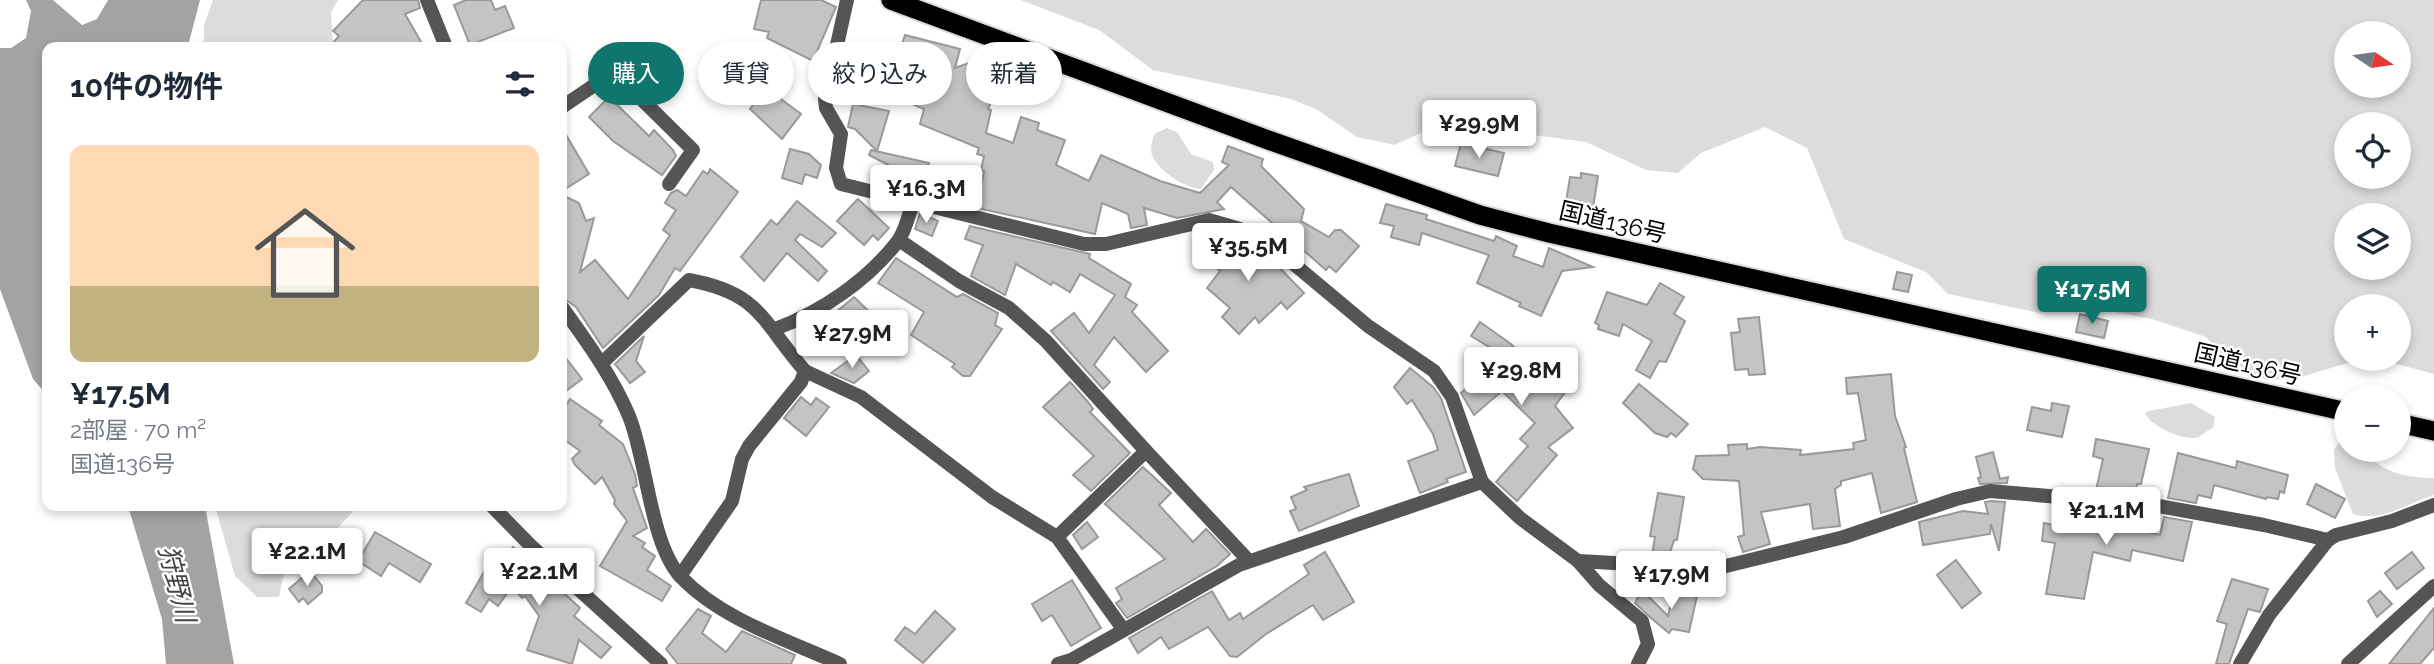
<!DOCTYPE html>
<html lang="ja">
<head>
<meta charset="utf-8">
<style>
  body { margin:0; font-family:Raleway,"Noto Sans JP",sans-serif; background:#f6f6f7; color:#1f2937; height:100vh; display:flex; flex-direction:column; font-size:26px; white-space:nowrap }
  * { box-sizing:border-box; margin:0 }
  p { font-size:23px; color:#747a83 }
  .icon { flex:none; width:38px; height:38px; fill:none; stroke:currentColor; stroke-width:2; stroke-linecap:round; stroke-linejoin:round }
  .map { position:relative; flex:1; overflow:hidden }
  .side { position:absolute; left:42px; top:42px; width:525px; height:469px; display:flex; flex-direction:column; background:#fff; border-radius:14px; box-shadow:0 4px 10px #0003 }
  .side>* { flex:none }
  .banner { position:absolute; left:588px; top:42px; width:665px; height:63px; display:flex; gap:14px }
  .needle { width:46px; rotate:103deg }
  .fabs { position:absolute; left:2334px; top:21px; display:grid; gap:14px }
  .fabs a { display:grid; place-items:center; width:77px; height:77px; border-radius:50%; background:#fff; box-shadow:0 4px 10px #0003; font-size:35px }
  .price { position:absolute; translate:-50% -60px; padding:0 16px; border-radius:7px; background:#fff; color:#222; font-size:23px; line-height:46px; filter:drop-shadow(0 2px 4px #0008) }
  .price::after { content:''; position:absolute; left:50%; top:42px; width:21px; height:16px; margin-left:-10px; background:inherit; clip-path:polygon(0 0,100% 0,50% 100%) }
  .price.on { background:#0f766e; color:#fff }
  ul { padding:0; list-style:none }
  li { display:grid; align-content:center; gap:14px; height:371px; padding:0 28px }
  li+li { border-top:2px solid #e0e1e3 }
  li span { display:grid; place-items:center; height:217px; border-radius:14px; color:#555 }
  li>.icon { margin-inline-start:auto }
  span .icon { width:126px; height:126px; fill:#fffc; stroke-width:1 }
  li b { font-size:30px }
  h2 { display:flex; justify-content:space-between; align-items:center; height:84px; padding:0 28px; font-size:30px }
  .tag { padding:0 24px; border-radius:32px; background:#fff; box-shadow:0 4px 10px #0003; font-size:24px; line-height:63px }
  .tag.on { background:#0f766e; color:#fff }
  .map>svg:first-child { display:block }
</style>
</head>
<body>
<div class="map">
<svg width="2434" height="664" viewBox="0 0 2434 664">
  <rect width="100%" height="100%" fill="#fff"/>
  <g fill="#dcdcdc" fill-rule="evenodd">
    <polygon points="213,0 338,0 331,12 333,47 197,47 204,40 204,25"/>
    <path d="M 1021,0 L 2434,0 L 2434,374 L 2378,359 L 2399,359 L 2399,306 L 2347,306 L 2347,359 L 2361,359 L 2301,377 L 2267,380 L 2227,360 L 2206,337 L 2152,319 L 2072,304 L 2040,313 L 1948,294 L 1926,272 L 1844,239 L 1807,148 L 1765,127 L 1701,153 L 1678,173 L 1646,170 L 1586,142 L 1442,123 L 1395,145 L 1357,137 L 1316,109 L 1291,99 L 1153,70 L 1099,30 ZM 2399,33 L 2399,86 L 2347,86 L 2347,33 ZM 2399,124 L 2399,177 L 2347,177 L 2347,124 ZM 2399,215 L 2399,268 L 2347,268 L 2347,215 Z"/>
    <path d="M 1167,128 L 1177,132 L 1191,154 L 1213,162 L 1214,170 L 1201,189 C 1186,189 1152,168 1151,150 C 1151,145 1153,139 1154,134 Z"/>
    <path d="M 2191,403 L 2215,417 L 2213,428 C 2207,430 2204,434 2199,437 C 2185,442 2150,426 2145,413 L 2149,411 Z"/>
    <path d="M 2342,438 L 2347,440 L 2347,450 L 2363,450 C 2381,472 2405,478 2434,478 L 2434,495 C 2407,503 2381,523 2353,514 L 2335,468 L 2334,450 Z"/>
    <polygon points="215,506 358,506 312,556 284,573 279,597 257,597 235,576"/>
  </g>
  <g fill="#a3a3a3">
    <polygon points="26,0 53,0 82,25 97,19 108,0 200,0 188,46 47,47 47,395 33,379 0,289 0,48 11,48 26,38 31,11"/>
    <polygon points="128,506 205,506 234,664 166,664 162,619"/>
  </g>
  <g fill="#c4c4c4" stroke="#999" stroke-width="2">
    <polygon points="363,0 418,0 420,8 405,14 424,47 329,47 339,36 333,31"/>
    <polygon points="466,0 491,0 495,10 505,6 514,28 470,45 454,5"/>
    <polygon points="761,0 821,0 836,7 813,61 767,38 769,32 754,29"/>
    <polygon points="905,35 960,49 955,68 980,59 1005,68 988,109 991,110 986,133 1013,143 1021,117 1039,123 1037,130 1065,140 1056,165 1089,181 1101,155 1160,181 1200,193 1229,165 1222,162 1228,146 1263,159 1261,166 1304,209 1301,221 1329,237 1335,230 1341,230 1359,246 1336,272 1329,266 1326,270 1231,187 1217,202 1224,209 1177,218 1144,208 1147,225 1131,228 1128,214 1102,203 1095,234 977,208 984,171 981,170 984,156 977,154 979,148 920,124 924,109 886,93"/>
    <polygon points="766,88 801,114 782,139 750,109"/>
    <polygon points="609,97 649,136 654,130 673,150 676,156 662,175 613,141 589,117"/>
    <polygon points="853,104 889,111 877,151 855,129 848,127"/>
    <polygon points="562,128 589,174 562,191"/>
    <polygon points="1461,143 1504,153 1498,176 1455,166"/>
    <polygon points="790,149 809,154 821,165 817,178 805,174 802,184 782,178"/>
    <polygon points="871,150 929,163 925,183 900,178 902,172 869,155"/>
    <polygon points="710,169 738,192 680,271 675,268 659,295 603,348 576,307 562,297 562,195 579,203 586,221 594,218 580,272 595,260 628,299 670,235 663,230 676,210 665,203 671,193 677,190 686,196 703,171 708,174"/>
    <polygon points="1581,173 1598,176 1593,208 1565,208 1570,177 1581,178"/>
    <polygon points="858,199 889,228 878,240 873,235 864,245 837,221"/>
    <polygon points="797,201 836,233 822,247 800,234 795,240 827,271 818,281 787,253 764,281 741,257 771,220 777,225"/>
    <polygon points="1386,204 1427,215 1426,219 1494,241 1496,236 1517,246 1513,256 1543,267 1549,248 1593,267 1562,271 1541,316 1519,306 1521,303 1477,283 1489,255 1422,233 1419,245 1391,237 1394,226 1380,223"/>
    <polygon points="920,213 938,221 932,236 915,229"/>
    <polygon points="970,226 1090,254 1089,258 1131,284 1125,297 1137,305 1132,312 1168,351 1146,372 1114,337 1094,365 1110,382 1103,389 1051,331 1074,313 1089,333 1115,295 1080,274 1070,292 1053,282 1051,285 1016,264 1005,295 971,276 983,245 965,239"/>
    <polygon points="1224,234 1269,257 1304,293 1287,309 1281,302 1259,323 1255,317 1239,334 1222,317 1230,308 1207,288 1220,271 1204,257"/>
    <polygon points="896,258 957,297 963,294 998,313 995,325 1002,329 970,376 963,376 952,367 955,364 911,335 924,312 878,283"/>
    <polygon points="1897,272 1912,275 1908,292 1893,289"/>
    <polygon points="1660,283 1684,297 1674,314 1685,321 1666,362 1659,361 1650,378 1636,370 1652,341 1623,324 1619,336 1598,329 1599,325 1595,323 1607,292 1647,305"/>
    <polygon points="854,297 878,320 862,337 836,312"/>
    <polygon points="2080,314 2108,321 2104,338 2076,332"/>
    <polygon points="1759,317 1765,374 1749,375 1748,369 1735,370 1731,333 1740,332 1738,319"/>
    <polygon points="1480,322 1511,344 1537,371 1545,364 1568,388 1555,406 1573,428 1548,447 1557,455 1517,501 1496,482 1528,446 1520,439 1535,423 1502,391 1474,415 1461,393 1502,355 1471,336"/>
    <polygon points="644,336 636,361 645,372 630,383 615,364"/>
    <polygon points="562,353 582,379 562,394"/>
    <polygon points="856,355 869,371 854,383 831,373"/>
    <polygon points="1410,368 1433,387 1441,398 1466,472 1446,479 1448,482 1420,493 1408,461 1438,450 1433,434 1412,400 1407,404 1394,387"/>
    <polygon points="1891,374 1895,416 1906,447 1904,448 1917,502 1881,513 1872,473 1841,481 1841,485 1835,489 1840,526 1813,529 1810,504 1761,512 1770,544 1743,552 1738,537 1744,535 1739,481 1703,479 1693,469 1696,456 1729,455 1728,445 1747,444 1747,449 1760,447 1801,450 1800,455 1854,449 1853,443 1866,440 1858,393 1847,394 1846,378"/>
    <polygon points="1070,382 1088,402 1093,409 1090,412 1130,453 1091,491 1073,475 1094,456 1043,407"/>
    <polygon points="1639,384 1688,424 1676,437 1671,433 1667,437 1655,433 1623,403"/>
    <polygon points="801,397 811,405 816,398 829,407 806,436 784,418"/>
    <polygon points="570,399 602,421 599,425 623,444 635,474 637,486 633,488 647,528 633,536 645,543 642,547 655,556 647,570 671,586 662,601 600,566 627,521 614,504 615,500 602,477 595,484 575,465 572,459 580,451 562,438 562,412"/>
    <polygon points="2052,403 2069,406 2062,437 2027,430 2032,407 2051,411"/>
    <polygon points="2096,439 2149,449 2141,484 2137,484 2135,494 2096,490 2103,459 2093,456"/>
    <polygon points="1993,452 2000,479 2008,477 2007,483 1980,484 1978,478 1981,477 1976,457"/>
    <polygon points="2178,453 2236,468 2237,461 2288,475 2284,493 2280,491 2278,499 2267,497 2266,499 2214,485 2211,498 2198,495 2196,503 2168,498"/>
    <polygon points="1143,467 1171,493 1159,505 1193,542 1206,529 1230,554 1217,566 1127,618 1116,603 1122,599 1116,588 1165,559 1105,504"/>
    <polygon points="1349,474 1359,506 1299,531 1290,511 1296,509 1291,497 1307,490 1304,487"/>
    <polygon points="2316,484 2345,499 2335,518 2307,504"/>
    <polygon points="1658,493 1684,497 1677,540 1674,540 1669,556 1652,555 1655,537 1650,536"/>
    <polygon points="1991,501 2005,502 1999,551 1991,524 1990,534 1923,545 1919,522 1963,511 1988,514 1985,502"/>
    <polygon points="2082,509 2131,513 2131,528 2160,535 2164,517 2192,522 2183,561 2132,550 2130,561 2093,552 2084,599 2046,594 2055,543 2042,541 2044,523 2077,530"/>
    <polygon points="1087,522 1098,537 1082,549 1073,535"/>
    <polygon points="375,532 431,564 420,582 389,563 381,576 358,561"/>
    <polygon points="513,547 580,608 574,616 611,647 601,658 579,640 572,664 527,650 539,616 525,596 522,598 512,586 498,606 489,599 481,612 466,603 484,572 490,575"/>
    <polygon points="1325,552 1354,602 1323,620 1313,605 1266,634 1237,657 1230,656 1208,627 1169,649 1161,637 1138,653 1129,638 1212,591 1229,620 1240,613 1243,619 1309,574 1304,565"/>
    <polygon points="2412,552 2424,568 2397,589 2385,573"/>
    <polygon points="1956,560 1981,593 1962,608 1937,575"/>
    <polygon points="310,571 322,586 322,592 308,604 303,598 299,602 289,589"/>
    <polygon points="2232,579 2268,589 2260,612 2248,609 2229,664 2216,664 2227,624 2217,621"/>
    <polygon points="1072,580 1101,628 1071,646 1052,615 1042,621 1032,604"/>
    <polygon points="1642,590 1668,616 1674,590 1697,596 1689,632 1672,629 1669,633 1651,618 1635,603"/>
    <polygon points="2380,591 2392,604 2377,617 2368,601"/>
    <polygon points="2434,608 2434,648 2420,664 2389,664"/>
    <polygon points="698,609 711,616 702,633 726,652 742,631 795,655 791,664 678,664 666,649"/>
    <polygon points="935,611 955,629 923,663 895,640 905,627 915,634"/>
  </g>
  <g fill="none" stroke-linecap="round" stroke-linejoin="round">
    <defs>
      <g id="trunk">
        <polyline points="891,0 1271,141 1480,215 1549,233 2347,412"/>
        <polyline points="2399,423 2434,431"/>
      </g>
    </defs>
    <use href="#trunk" stroke="#dbdbdb" stroke-width="23"/>
    <g stroke="#555" stroke-width="14">
      <polyline points="427,0 446,47"/>
      <polyline points="847,0 825,99 826,108 841,134 836,168 841,184 1084,244 1106,244 1209,220 1240,229 1277,250 1368,326 1434,371 1452,397 1482,482 1520,518 1578,561 1599,585 1642,621 1648,644 1638,664"/>
      <polyline points="562,107 602,80 617,75 693,150 669,184"/>
      <polyline points="899,240 959,281 1009,308 1046,341 1146,451 1057,537"/>
      <path d="M 562,307 C 587,342 612,376 629,416 C 647,460 650,544 681,577 C 722,620 788,640 840,664"/>
      <path d="M 775,329 C 821,312 867,281 898,241 C 906,230 909,213 914,200"/>
      <path d="M 602,363 L 689,280 C 761,293 762,322 805,371 L 801,382 L 749,446 L 742,459 L 732,501 L 680,576"/>
      <polyline points="805,371 861,397 992,497 1057,537 1123,629"/>
      <polyline points="1146,451 1249,561"/>
      <polyline points="492,506 531,546 661,664"/>
      <polyline points="1578,561 1705,568 1726,566 1844,537 1956,499 1990,491 2153,505 2264,525 2328,540"/>
      <polyline points="1058,664 1071,660 1239,565 1482,482"/>
      <polyline points="2240,664 2269,615 2328,540 2336,535 2392,521 2434,505"/>
      <polyline points="2348,664 2434,586"/>
    </g>
    <use href="#trunk" stroke="#000" stroke-width="19"/>
  </g>
  <g text-anchor="middle" dominant-baseline="central" stroke-width="5" stroke-linejoin="round" paint-order="stroke">
    <g font-size="24" fill="#000" stroke="#fff">
      <text transform="translate(1613 222) rotate(13)">国道136号</text>
      <text transform="translate(2248 364) rotate(13)">国道136号</text>
    </g>
    <g font-size="26" font-style="italic" fill="#444" stroke="#fff">
      <text transform="translate(177 584) rotate(76)">狩野川</text>
    </g>
  </g>
</svg>
<div class="fabs">
<a><svg class="needle" viewBox="-14 -14 28 28"><path d="M0-13l5 13h-10z" fill="#e53935"/><path d="M0 13l5-13h-10z" fill="#747a83"/></svg></a>
<a><svg class="icon" aria-label="locate" viewBox="0 0 24 24"><circle cx="12" cy="12" r="6"/><path d="M12 2v4M12 18v4M2 12h4M18 12h4"/></svg></a>
<a><svg class="icon" aria-label="layers" viewBox="0 0 24 24"><path d="M12 4l9 5-9 5-9-5zM3 14l9 5 9-5"/></svg></a>
<a>+</a>
<a>−</a>
</div>
<b class="price" style="left:1479px;top:160px">¥29.9M</b>
<b class="price" style="left:926px;top:225px">¥16.3M</b>
<b class="price" style="left:1248px;top:283px">¥35.5M</b>
<b class="price on" style="left:2092px;top:326px">¥17.5M</b>
<b class="price" style="left:852px;top:370px">¥27.9M</b>
<b class="price" style="left:1521px;top:407px">¥29.8M</b>
<b class="price" style="left:2106px;top:547px">¥21.1M</b>
<b class="price" style="left:307px;top:588px">¥22.1M</b>
<b class="price" style="left:539px;top:608px">¥22.1M</b>
<b class="price" style="left:1671px;top:611px">¥17.9M</b>
<div class="banner">
<a class="tag on">購入</a>
<a class="tag">賃貸</a>
<a class="tag">絞り込み</a>
<a class="tag">新着</a>
</div>
<section class="side">
<h2>10件の物件<svg class="icon" aria-label="filters" viewBox="0 0 24 24"><path d="M4 7h16M4 17h16"/><circle cx="9" cy="7" r="2"/><circle cx="15" cy="17" r="2"/></svg></h2>
<ul>
<li><span style="background:linear-gradient(#ffd9b3 65%,#c2b280 0)"><svg class="icon" aria-label="home" viewBox="0 0 24 24"><path d="M3 11l9-7 9 7M6 9v11h12V9"/></svg></span><div><b>¥17.5M</b><p>2部屋 · 70 m²</p><p>国道136号</p></div></li>
</ul>
</section>
</div>
</body>
</html>
